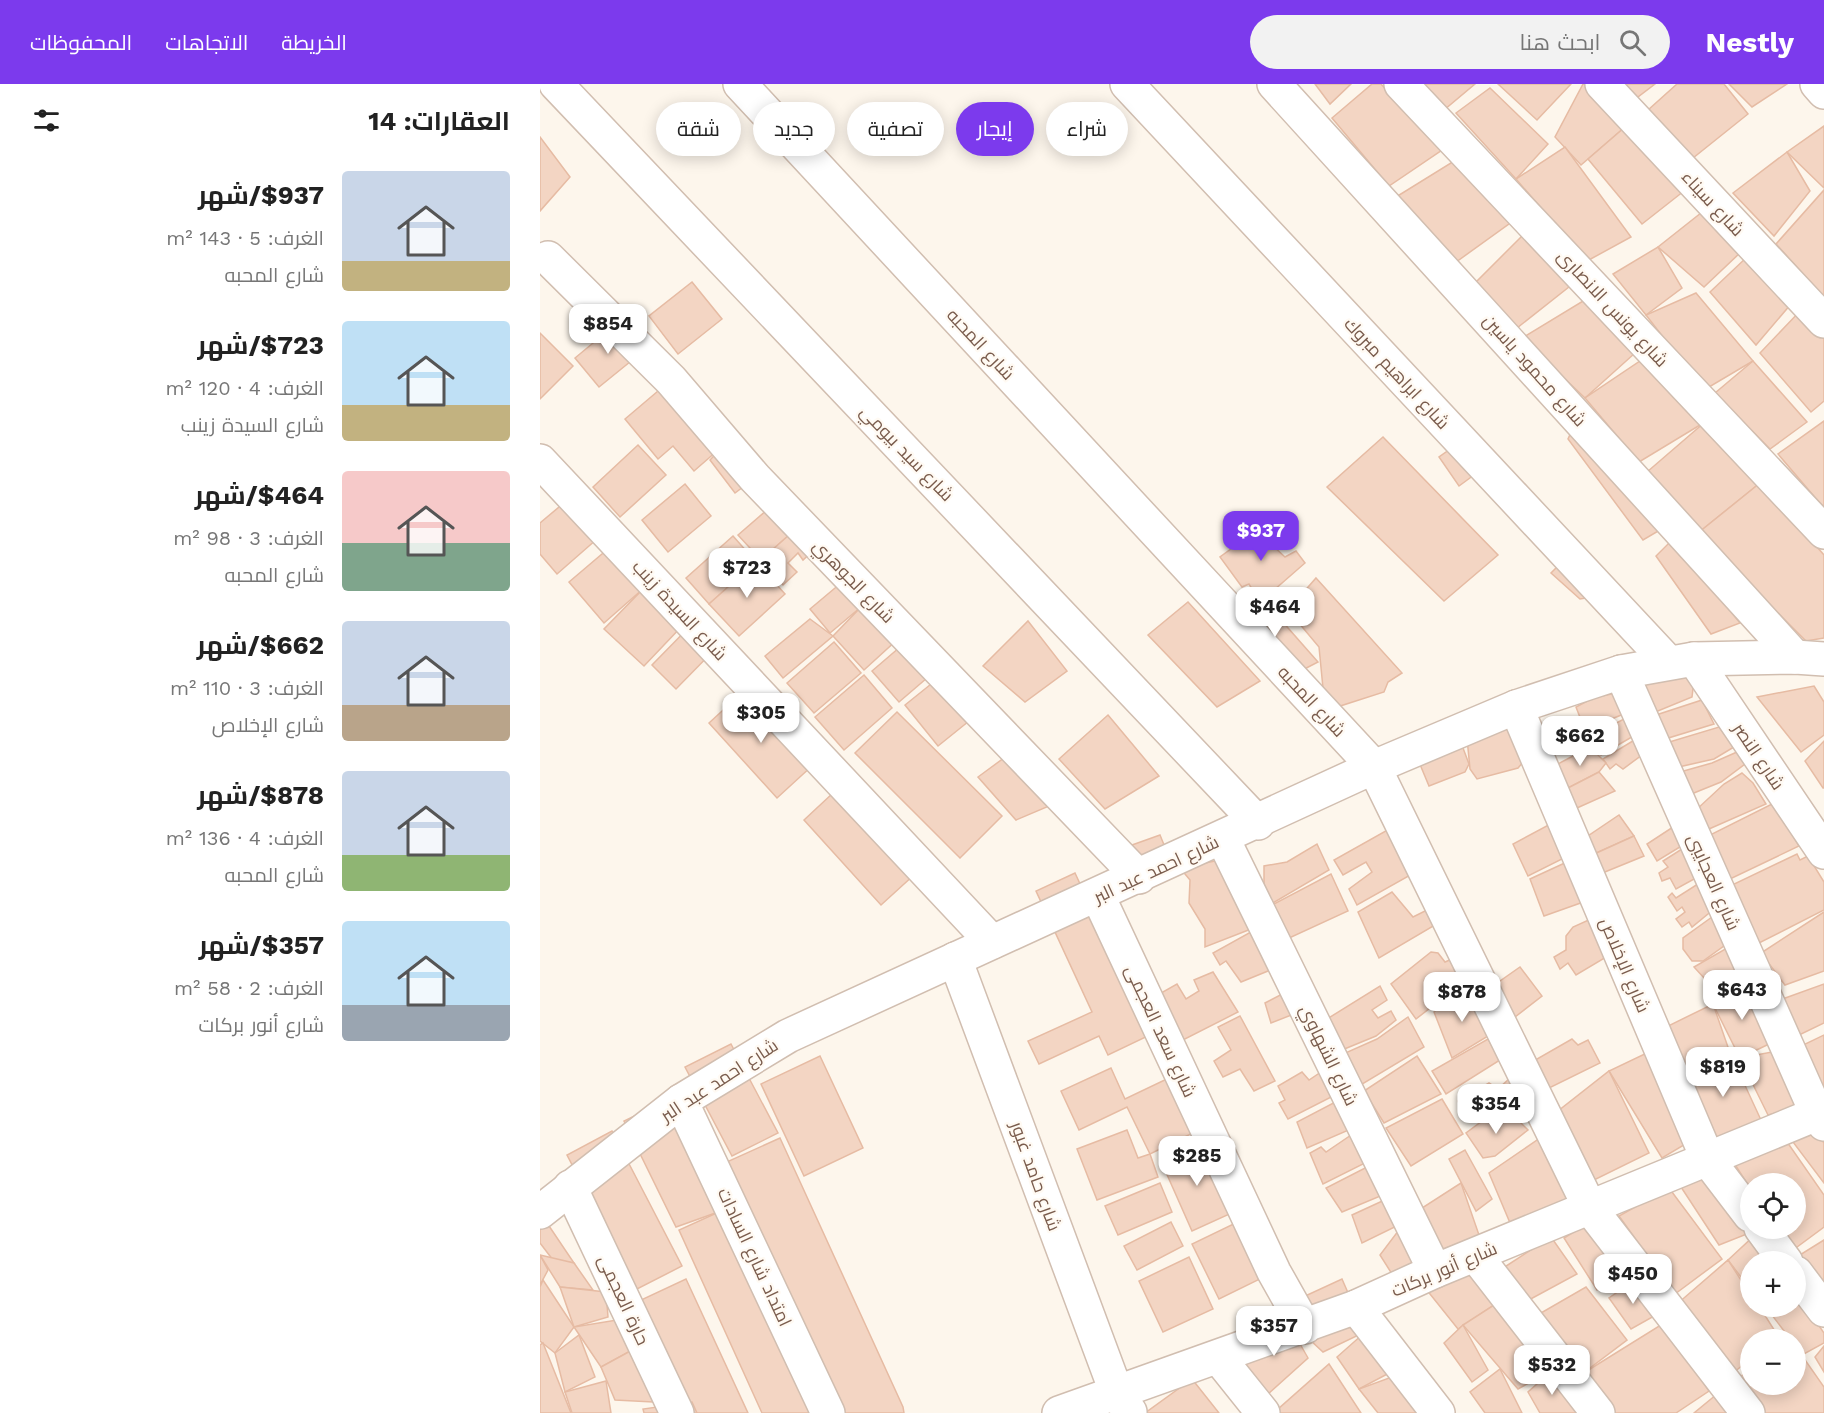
<!DOCTYPE html>
<html lang="ar">
<head>
<meta charset="utf-8">
<style>
  body { margin:0; font-family:"Work Sans",Cairo,sans-serif; background:#f2f2f2; color:#222; direction:rtl; height:100vh; display:flex; flex-direction:column; font-size:22px; white-space:nowrap }
  * { box-sizing:border-box; margin:0 }
  p { font-size:20px; color:#767676 }
  .icon { flex:none; width:33px; height:33px; fill:none; stroke:currentColor; stroke-width:2; stroke-linecap:round; stroke-linejoin:round }
  .map { position:relative; flex:1; overflow:hidden; direction:ltr }
  .details { display:flex; flex-direction:column; background:#fff; width:540px }
  .details>* { flex:none }
  .hud { position:absolute; left:18px; top:18px; width:570px; height:54px; direction:rtl; display:flex; gap:12px }
  .tools { position:absolute; left:1200px; top:1089px; display:grid; gap:12px }
  .tools a { display:grid; place-items:center; width:66px; height:66px; border-radius:50%; background:#fff; box-shadow:0 3px 15px #0003; font-size:30px }
  .price { position:absolute; translate:-50% -51px; padding:0 14px; border-radius:12px; background:#fff; color:#222; font-size:20px; line-height:39px; filter:drop-shadow(0 2px 3px #0008) }
  .price::after { content:''; position:absolute; left:50%; top:36px; width:18px; height:14px; margin-left:-9px; background:inherit; clip-path:polygon(0 0,100% 0,50% 100%) }
  .price.active { background:#7c3aed; color:#fff }
  ul { padding:0; list-style:none }
  li { display:flex; align-items:center; gap:18px; height:150px; padding:0 30px }
  li span { display:grid; place-items:center; flex:none; width:168px; height:120px; border-radius:6px; color:#555 }
  li>.icon { margin-inline-start:auto }
  span .icon { width:72px; height:72px; fill:#fffc; stroke-width:1 }
  li b { font-size:26px }
  h2 { display:flex; justify-content:space-between; align-items:center; height:72px; padding:0 30px; font-size:26px }
  .pill { padding:0 21px; border-radius:27px; background:#fff; box-shadow:0 3px 15px #0003; font-size:21px; line-height:54px }
  .pill.active { background:#7c3aed; color:#fff }
  header { display:flex; align-items:center; gap:36px; box-sizing:border-box; height:84px; padding:0 30px; background:#7c3aed; color:#fff }
  header strong { font-size:28px }
  nav { display:flex; gap:33px; margin-inline-start:auto; font-size:21px }
  .search { width:420px; height:54px; background:#f2f2f2; display:flex; align-items:center; gap:15px; box-sizing:border-box; padding:0 21px; border-radius:33px; color:#767676; font-size:22px }
  main { display:flex; flex:1; min-height:0 }
  .map>svg:first-child { display:block }
</style>
</head>
<body>
<header>
<strong>Nestly</strong>
<div class="search"><svg class="icon" aria-label="search" viewBox="0 0 24 24"><circle cx="10" cy="10" r="6"/><path d="M15 15l6 6"/></svg>ابحث هنا</div>
<nav><a>الخريطة</a><a>الاتجاهات</a><a>المحفوظات</a></nav>
</header>
<main>
<div class="map">
<svg width="1284" height="1329" viewBox="0 0 1284 1329">
  <rect width="100%" height="100%" fill="#fdf6ec"/>
  <g fill="#f3d5c3" stroke="#e6bba3" stroke-width="1.5">
    <polygon points="775,0 811,0 790,20"/>
    <polygon points="832,0 841,0 902,66 849,102 792,34"/>
    <polygon points="881,0 935,0 904,26"/>
    <polygon points="958,0 1031,0 997,36"/>
    <polygon points="1043,0 1047,0 1085,43 1041,81 1015,53"/>
    <polygon points="1080,0 1115,0 1094,16"/>
    <polygon points="1137,0 1184,0 1208,30 1153,74 1108,26"/>
    <polygon points="1189,0 1247,0 1212,23"/>
    <polygon points="950,4 1008,60 976,95 916,29"/>
    <polygon points="1284,42 1284,104 1247,68"/>
    <polygon points="1085,43 1144,107 1102,140 1048,75"/>
    <polygon points="0,53 30,93 0,127"/>
    <polygon points="1025,63 1091,153 1047,177 976,95"/>
    <polygon points="1247,68 1270,107 1234,152 1193,109"/>
    <polygon points="927,69 973,137 912,181 856,113"/>
    <polygon points="1284,106 1284,213 1236,160"/>
    <polygon points="1166,125 1202,167 1164,203 1118,163"/>
    <polygon points="985,149 1034,199 977,244 932,202"/>
    <polygon points="1118,163 1142,204 1106,231 1073,190"/>
    <polygon points="1208,172 1251,220 1216,261 1170,208"/>
    <polygon points="152,198 182,235 138,270 109,232"/>
    <polygon points="1156,209 1213,277 1164,306 1106,231"/>
    <polygon points="1048,214 1095,269 1045,314 982,254"/>
    <polygon points="1261,226 1284,253 1284,317 1271,328 1220,269"/>
    <polygon points="76,240 101,269 59,303 35,274"/>
    <polygon points="0,249 33,282 0,315"/>
    <polygon points="1106,273 1165,338 1099,378 1045,314"/>
    <polygon points="1213,277 1267,338 1230,365 1175,309"/>
    <polygon points="131,296 185,360 154,387 133,362 118,375 85,335"/>
    <polygon points="1284,337 1284,424 1238,370"/>
    <polygon points="1165,338 1220,399 1158,449 1107,388"/>
    <polygon points="1033,344 1125,443 1103,456 1028,355"/>
    <polygon points="843,353 958,471 904,517 787,403"/>
    <polygon points="926,354 949,380 919,402 899,373"/>
    <polygon points="185,360 215,394 195,409 170,376"/>
    <polygon points="98,361 126,391 80,433 53,403"/>
    <polygon points="1220,399 1284,471 1284,554 1266,557 1158,449"/>
    <polygon points="145,400 171,432 128,468 102,436"/>
    <polygon points="25,418 57,455 17,490 0,470 0,439"/>
    <polygon points="236,418 258,443 221,476 198,451"/>
    <polygon points="728,438 738,452 730,459 745,473 756,467 765,479 727,512 721,507 715,510 709,500 702,503 680,473"/>
    <polygon points="258,443 277,463 263,476 258,469 248,479 257,488 243,501 221,476"/>
    <polygon points="193,452 216,478 169,520 146,494"/>
    <polygon points="1133,455 1200,539 1171,550 1116,472"/>
    <polygon points="69,464 104,504 64,539 29,498"/>
    <polygon points="1028,472 1065,511 1040,515 1011,489"/>
    <polygon points="216,478 245,510 199,552 169,520"/>
    <polygon points="776,494 862,589 848,598 844,608 797,623 783,604 779,563 748,526"/>
    <polygon points="301,499 321,523 290,549 270,525"/>
    <polygon points="104,504 143,541 104,582 64,545"/>
    <polygon points="719,511 778,578 749,593 696,536"/>
    <polygon points="648,518 720,597 677,623 608,551"/>
    <polygon points="321,523 359,554 324,586 293,552"/>
    <polygon points="157,535 181,559 136,605 112,581"/>
    <polygon points="270,535 293,552 243,594 225,572"/>
    <polygon points="488,537 527,587 485,618 443,582"/>
    <polygon points="367,557 394,588 359,618 332,587"/>
    <polygon points="294,558 321,589 274,629 247,599"/>
    <polygon points="411,584 444,625 398,662 365,621"/>
    <polygon points="324,591 352,624 304,666 275,633"/>
    <polygon points="1147,591 1154,596 1152,613 1113,629 1102,596"/>
    <polygon points="1274,602 1284,618 1284,651 1261,668 1217,613"/>
    <polygon points="206,605 273,681 237,714 169,639"/>
    <polygon points="1076,609 1086,629 1045,646 1036,623 1053,614"/>
    <polygon points="1162,616 1174,640 1125,655 1113,632"/>
    <polygon points="976,623 990,670 978,684 937,695 930,685 926,644"/>
    <polygon points="357,628 462,732 420,774 315,669"/>
    <polygon points="568,631 619,692 565,725 519,675"/>
    <polygon points="1086,634 1097,650 1061,671 1049,653"/>
    <polygon points="1179,643 1194,663 1174,675 1134,684 1126,659"/>
    <polygon points="917,648 929,680 925,688 889,702 879,678"/>
    <polygon points="1096,655 1106,668 1083,685 1076,680 1070,685 1063,675"/>
    <polygon points="487,657 535,711 476,736 438,693"/>
    <polygon points="1284,657 1284,704 1283,704 1265,677"/>
    <polygon points="1050,663 1066,679 1059,688 1026,705 1016,681"/>
    <polygon points="1197,668 1205,680 1181,698 1149,711 1140,688 1172,679"/>
    <polygon points="1059,688 1075,707 1037,724 1026,705"/>
    <polygon points="1202,689 1213,699 1226,720 1169,745 1156,726 1184,700"/>
    <polygon points="308,695 386,780 341,821 264,736"/>
    <polygon points="1234,719 1259,762 1190,795 1170,751"/>
    <polygon points="1079,731 1094,752 1052,771 1042,756"/>
    <polygon points="1016,737 1034,769 988,792 973,760"/>
    <polygon points="1133,743 1148,758 1117,777 1107,760"/>
    <polygon points="851,744 874,789 817,821 809,805 832,788 826,778 803,791 794,776"/>
    <polygon points="620,751 631,778 564,771"/>
    <polygon points="1094,752 1104,772 1060,790 1052,771"/>
    <polygon points="777,760 789,786 733,819 724,802 724,782 747,778"/>
    <polygon points="1145,763 1165,789 1136,805 1130,794 1122,797 1119,789 1128,783 1123,777"/>
    <polygon points="1257,770 1260,776 1268,772 1284,798 1284,826 1219,859 1192,801"/>
    <polygon points="680,776 711,845 665,863 665,845 649,819 650,796 640,784"/>
    <polygon points="1029,777 1049,816 1004,832 990,795"/>
    <polygon points="535,789 610,951 568,971 559,952 499,980 488,957 552,928 496,807"/>
    <polygon points="791,790 808,827 747,855 730,822"/>
    <polygon points="1161,798 1179,821 1152,843 1149,838 1142,843 1136,835 1145,828 1142,823 1137,827 1128,813 1132,809 1136,814"/>
    <polygon points="852,808 873,833 887,826 895,841 839,874 818,828"/>
    <polygon points="1284,828 1284,887 1245,901 1221,869"/>
    <polygon points="1172,833 1188,859 1163,877 1152,877 1143,865 1143,854"/>
    <polygon points="1053,834 1068,872 1036,891 1028,879 1020,885 1014,873 1026,866 1026,852 1033,843"/>
    <polygon points="718,844 738,883 701,898 686,877 680,881 673,869"/>
    <polygon points="1194,860 1209,898 1192,907 1175,906 1154,883"/>
    <polygon points="891,868 898,869 905,878 912,875 931,892 876,935 851,900"/>
    <polygon points="980,883 1002,912 975,933 953,902"/>
    <polygon points="673,888 698,928 641,957 621,909 637,900 646,915 659,907 654,896"/>
    <polygon points="1209,898 1229,960 1200,974 1173,920"/>
    <polygon points="1284,900 1284,939 1255,953 1237,917"/>
    <polygon points="840,902 847,916 832,926 838,934 851,927 856,936 836,952 802,966 787,935"/>
    <polygon points="922,906 927,913 934,909 953,949 912,974 894,928"/>
    <polygon points="748,907 759,928 731,939 725,919"/>
    <polygon points="1173,920 1190,969 1139,986 1122,945"/>
    <polygon points="700,932 735,997 714,1007 700,985 683,993 674,977 691,966 678,943"/>
    <polygon points="868,933 884,963 819,1002 803,970 837,955"/>
    <polygon points="1284,951 1284,1011 1261,962"/>
    <polygon points="948,955 960,976 906,1010 892,987"/>
    <polygon points="1032,955 1038,961 1048,956 1060,979 1003,1007 990,979"/>
    <polygon points="191,960 238,1049 192,1072 145,983"/>
    <polygon points="1248,965 1261,1023 1228,1031 1200,974"/>
    <polygon points="1113,966 1149,1058 1122,1074 1069,987"/>
    <polygon points="1190,969 1221,1036 1176,1056 1144,996"/>
    <polygon points="280,972 323,1064 264,1092 221,1000"/>
    <polygon points="877,972 901,1010 844,1039 824,1007"/>
    <polygon points="571,984 585,1015 633,992 659,1046 610,1070 587,1023 539,1046 521,1007"/>
    <polygon points="787,984 803,1007 748,1035 739,1019 745,1016 738,1002 762,988 769,996"/>
    <polygon points="1069,987 1109,1069 1052,1097 1018,1027"/>
    <polygon points="969,995 981,1012 968,1023 960,1016 943,1029 935,1025 924,1031 918,1017 949,999 958,1005"/>
    <polygon points="131,1014 181,1127 136,1143 84,1037"/>
    <polygon points="803,1014 818,1042 767,1064 757,1038"/>
    <polygon points="902,1015 923,1050 871,1082 846,1044"/>
    <polygon points="972,1030 988,1046 955,1072 943,1074 926,1049 949,1032 957,1039"/>
    <polygon points="1274,1045 1284,1059 1284,1099 1253,1058"/>
    <polygon points="587,1046 598,1074 610,1070 618,1093 557,1116 537,1065"/>
    <polygon points="72,1047 142,1182 97,1205 27,1071"/>
    <polygon points="817,1047 833,1075 783,1100 770,1069 781,1063 786,1068"/>
    <polygon points="240,1054 363,1323 364,1329 293,1329 180,1081"/>
    <polygon points="1000,1054 1036,1117 973,1146 949,1089"/>
    <polygon points="1245,1055 1284,1111 1284,1143 1253,1166 1238,1144 1256,1144 1256,1100 1210,1100 1210,1104 1194,1079"/>
    <polygon points="662,1058 694,1128 652,1147 621,1077"/>
    <polygon points="925,1066 952,1115 936,1127 909,1075"/>
    <polygon points="831,1081 850,1108 802,1128 786,1104"/>
    <polygon points="1167,1091 1207,1150 1179,1161 1141,1103"/>
    <polygon points="620,1099 632,1128 578,1151 565,1122"/>
    <polygon points="921,1099 939,1151 902,1166 882,1124"/>
    <polygon points="1129,1104 1182,1175 1135,1210 1079,1132"/>
    <polygon points="851,1113 865,1138 822,1159 812,1131"/>
    <polygon points="181,1127 273,1329 222,1329 139,1146"/>
    <polygon points="708,1133 734,1188 679,1215 652,1160"/>
    <polygon points="5,1136 34,1179 13,1176 0,1159 0,1146"/>
    <polygon points="631,1138 643,1162 597,1186 584,1162"/>
    <polygon points="865,1138 880,1177 852,1190 840,1171"/>
    <polygon points="1050,1138 1080,1190 1057,1206 1024,1154"/>
    <polygon points="1215,1151 1234,1178 1210,1178 1210,1205 1188,1176"/>
    <polygon points="1011,1153 1037,1190 987,1217 960,1186"/>
    <polygon points="1284,1156 1284,1214 1255,1174"/>
    <polygon points="0,1171 8,1186 0,1201"/>
    <polygon points="0,1171 34,1179 53,1206 20,1203"/>
    <polygon points="649,1173 673,1225 623,1248 599,1197"/>
    <polygon points="1188,1176 1210,1210 1210,1222 1219,1222 1238,1252 1234,1256 1210,1256 1210,1275 1192,1290 1137,1220"/>
    <polygon points="931,1184 954,1221 918,1245 886,1205"/>
    <polygon points="146,1195 208,1329 154,1329 101,1216"/>
    <polygon points="802,1195 825,1248 783,1268 737,1225"/>
    <polygon points="3,1196 34,1243 15,1269 0,1257 0,1203"/>
    <polygon points="1095,1196 1116,1231 1091,1245 1069,1214"/>
    <polygon points="20,1203 66,1208 68,1233 34,1243"/>
    <polygon points="1046,1203 1087,1256 1042,1290 994,1233"/>
    <polygon points="1256,1208 1284,1249 1284,1259 1262,1271 1256,1262 1256,1256 1251,1256 1225,1222 1256,1222"/>
    <polygon points="954,1221 1014,1285 978,1305 923,1241"/>
    <polygon points="743,1230 768,1274 728,1310 698,1281"/>
    <polygon points="841,1234 872,1277 819,1305 797,1273"/>
    <polygon points="83,1235 105,1259 61,1283 34,1243"/>
    <polygon points="1124,1239 1169,1307 1136,1329 1074,1329 1042,1290"/>
    <polygon points="923,1241 948,1286 932,1298 904,1259"/>
    <polygon points="39,1251 55,1293 25,1308 15,1269"/>
    <polygon points="3,1259 31,1329 0,1329 0,1261"/>
    <polygon points="105,1259 132,1319 75,1316 61,1283"/>
    <polygon points="1284,1262 1284,1288 1275,1273"/>
    <polygon points="1256,1263 1284,1303 1284,1329 1225,1329 1199,1294 1210,1285 1210,1300 1256,1300"/>
    <polygon points="789,1280 821,1329 739,1329 737,1326"/>
    <polygon points="879,1283 887,1329 838,1329 819,1305"/>
    <polygon points="960,1285 982,1329 945,1329 930,1308"/>
    <polygon points="1014,1285 1038,1329 1000,1329 988,1308"/>
    <polygon points="652,1295 679,1329 605,1329"/>
    <polygon points="66,1297 71,1329 32,1329 25,1308"/>
    <polygon points="1177,1310 1190,1329 1154,1329"/>
    <polygon points="152,1318 157,1329 104,1329 103,1325"/>
  </g>
  <g fill="none" stroke-linecap="round" stroke-linejoin="round">
    <defs>
      <g id="minor">
        <polyline points="16,0 718,739"/>
        <polyline points="200,0 834,683 1050,1124 1208,1329"/>
        <polyline points="587,0 1128,578"/>
        <polyline points="734,0 1255,573"/>
        <polyline points="861,0 1284,448"/>
        <polyline points="1062,0 1284,237"/>
        <polyline points="1277,0 1284,8"/>
        <polyline points="8,174 131,296 215,394 599,793"/>
        <polyline points="0,377 452,858"/>
        <polyline points="1154,575 1284,768"/>
        <polyline points="1081,588 1277,1030 1284,1040"/>
        <polyline points="976,623 1168,1076 1210,1131"/>
        <polyline points="683,755 895,1187"/>
        <polyline points="558,812 734,1188 765,1243"/>
        <polyline points="415,875 577,1310 590,1328"/>
        <polyline points="141,1017 288,1329"/>
        <polyline points="30,1103 137,1329"/>
        <polyline points="0,1128 141,1017 248,952 834,683 976,623 1081,588 1154,575 1255,573 1284,575"/>
        <polyline points="1221,1144 1246,1178"/>
        <polyline points="936,1172 1058,1329"/>
        <polyline points="1256,1189 1284,1226"/>
        <polyline points="816,1223 898,1329"/>
        <polyline points="679,1274 723,1329"/>
        <polyline points="519,1329 816,1223 895,1187 1284,1027"/>
      </g>
    </defs>
    <use href="#minor" stroke="#d1beb0" stroke-width="36"/>
    <use href="#minor" stroke="#fff" stroke-width="33"/>
  </g>
  <g text-anchor="middle" dominant-baseline="central" stroke-width="4.5" stroke-linejoin="round" paint-order="stroke">
    <g font-size="18" fill="#7a5c4d" stroke="#fffaf3">
      <text transform="translate(1173 119) rotate(47)">شارع سيناء</text>
      <text transform="translate(1073 224) rotate(47)">شارع يونس الانصارى</text>
      <text transform="translate(441 260) rotate(47)">شارع المحبه</text>
      <text transform="translate(995 286) rotate(48)">شارع محمود ياسين</text>
      <text transform="translate(857 289) rotate(47)">شارع ابراهيم مبروك</text>
      <text transform="translate(367 369) rotate(46)">شارع سيد بيومي</text>
      <text transform="translate(314 497) rotate(46)">شارع الجوهري</text>
      <text transform="translate(140 526) rotate(47)">شارع السيدة زينب</text>
      <text transform="translate(772 617) rotate(47)">شارع المحبه</text>
      <text transform="translate(1219 672) rotate(56)">شارع النصر</text>
      <text transform="translate(616 785) rotate(-25)">شارع احمد عبد البر</text>
      <text transform="translate(1174 798) rotate(66)">شارع العجايبى</text>
      <text transform="translate(1085 881) rotate(67)">شارع الإخلاص</text>
      <text transform="translate(621 947) rotate(65)">شارع سعد العجمى</text>
      <text transform="translate(789 971) rotate(64)">شارع الشهاوي</text>
      <text transform="translate(179 996) rotate(-33)">شارع احمد عبد البر</text>
      <text transform="translate(496 1092) rotate(70)">شارع حامد غبور</text>
      <text transform="translate(215 1173) rotate(65)">امتداد شارع السادات</text>
      <text transform="translate(904 1185) rotate(-23)">شارع أنور بركات</text>
      <text transform="translate(84 1216) rotate(65)">حارة العجمى</text>
    </g>
  </g>
</svg>
<div class="tools">
<a><svg class="icon" aria-label="locate" viewBox="0 0 24 24"><circle cx="12" cy="12" r="6"/><path d="M12 2v4M12 18v4M2 12h4M18 12h4"/></svg></a>
<a>+</a>
<a>−</a>
</div>
<b class="price" style="left:68px;top:271px">$854</b>
<b class="price active" style="left:721px;top:478px">$937</b>
<b class="price" style="left:207px;top:515px">$723</b>
<b class="price" style="left:735px;top:554px">$464</b>
<b class="price" style="left:221px;top:660px">$305</b>
<b class="price" style="left:1040px;top:683px">$662</b>
<b class="price" style="left:1202px;top:937px">$643</b>
<b class="price" style="left:922px;top:939px">$878</b>
<b class="price" style="left:1183px;top:1014px">$819</b>
<b class="price" style="left:956px;top:1051px">$354</b>
<b class="price" style="left:657px;top:1103px">$285</b>
<b class="price" style="left:1093px;top:1221px">$450</b>
<b class="price" style="left:734px;top:1273px">$357</b>
<b class="price" style="left:1012px;top:1312px">$532</b>
<div class="hud">
<a class="pill">شراء</a>
<a class="pill active">إيجار</a>
<a class="pill">تصفية</a>
<a class="pill">جديد</a>
<a class="pill">شقة</a>
</div>
</div>
<section class="details">
<h2>العقارات: 14<svg class="icon" aria-label="filters" viewBox="0 0 24 24"><path d="M4 7h16M4 17h16"/><circle cx="9" cy="7" r="2"/><circle cx="15" cy="17" r="2"/></svg></h2>
<ul>
<li><span style="background:linear-gradient(#c9d6e8 75%,#c2b280 0)"><svg class="icon" aria-label="home" viewBox="0 0 24 24"><path d="M3 11l9-7 9 7M6 9v11h12V9"/></svg></span><div><b>$937/شهر</b><p>الغرف: 5 · 143 m²</p><p>شارع المحبه</p></div></li>
<li><span style="background:linear-gradient(#bfe0f5 70%,#c2b280 0)"><svg class="icon" aria-label="home" viewBox="0 0 24 24"><path d="M3 11l9-7 9 7M6 9v11h12V9"/></svg></span><div><b>$723/شهر</b><p>الغرف: 4 · 120 m²</p><p>شارع السيدة زينب</p></div></li>
<li><span style="background:linear-gradient(#f6c9c9 60%,#7fa58c 0)"><svg class="icon" aria-label="home" viewBox="0 0 24 24"><path d="M3 11l9-7 9 7M6 9v11h12V9"/></svg></span><div><b>$464/شهر</b><p>الغرف: 3 · 98 m²</p><p>شارع المحبه</p></div></li>
<li><span style="background:linear-gradient(#c9d6e8 70%,#b9a48a 0)"><svg class="icon" aria-label="home" viewBox="0 0 24 24"><path d="M3 11l9-7 9 7M6 9v11h12V9"/></svg></span><div><b>$662/شهر</b><p>الغرف: 3 · 110 m²</p><p>شارع الإخلاص</p></div></li>
<li><span style="background:linear-gradient(#c9d6e8 70%,#8fb573 0)"><svg class="icon" aria-label="home" viewBox="0 0 24 24"><path d="M3 11l9-7 9 7M6 9v11h12V9"/></svg></span><div><b>$878/شهر</b><p>الغرف: 4 · 136 m²</p><p>شارع المحبه</p></div></li>
<li><span style="background:linear-gradient(#bfe0f5 70%,#9aa5b1 0)"><svg class="icon" aria-label="home" viewBox="0 0 24 24"><path d="M3 11l9-7 9 7M6 9v11h12V9"/></svg></span><div><b>$357/شهر</b><p>الغرف: 2 · 58 m²</p><p>شارع أنور بركات</p></div></li>
</ul>
</section>
</main>
</body>
</html>
